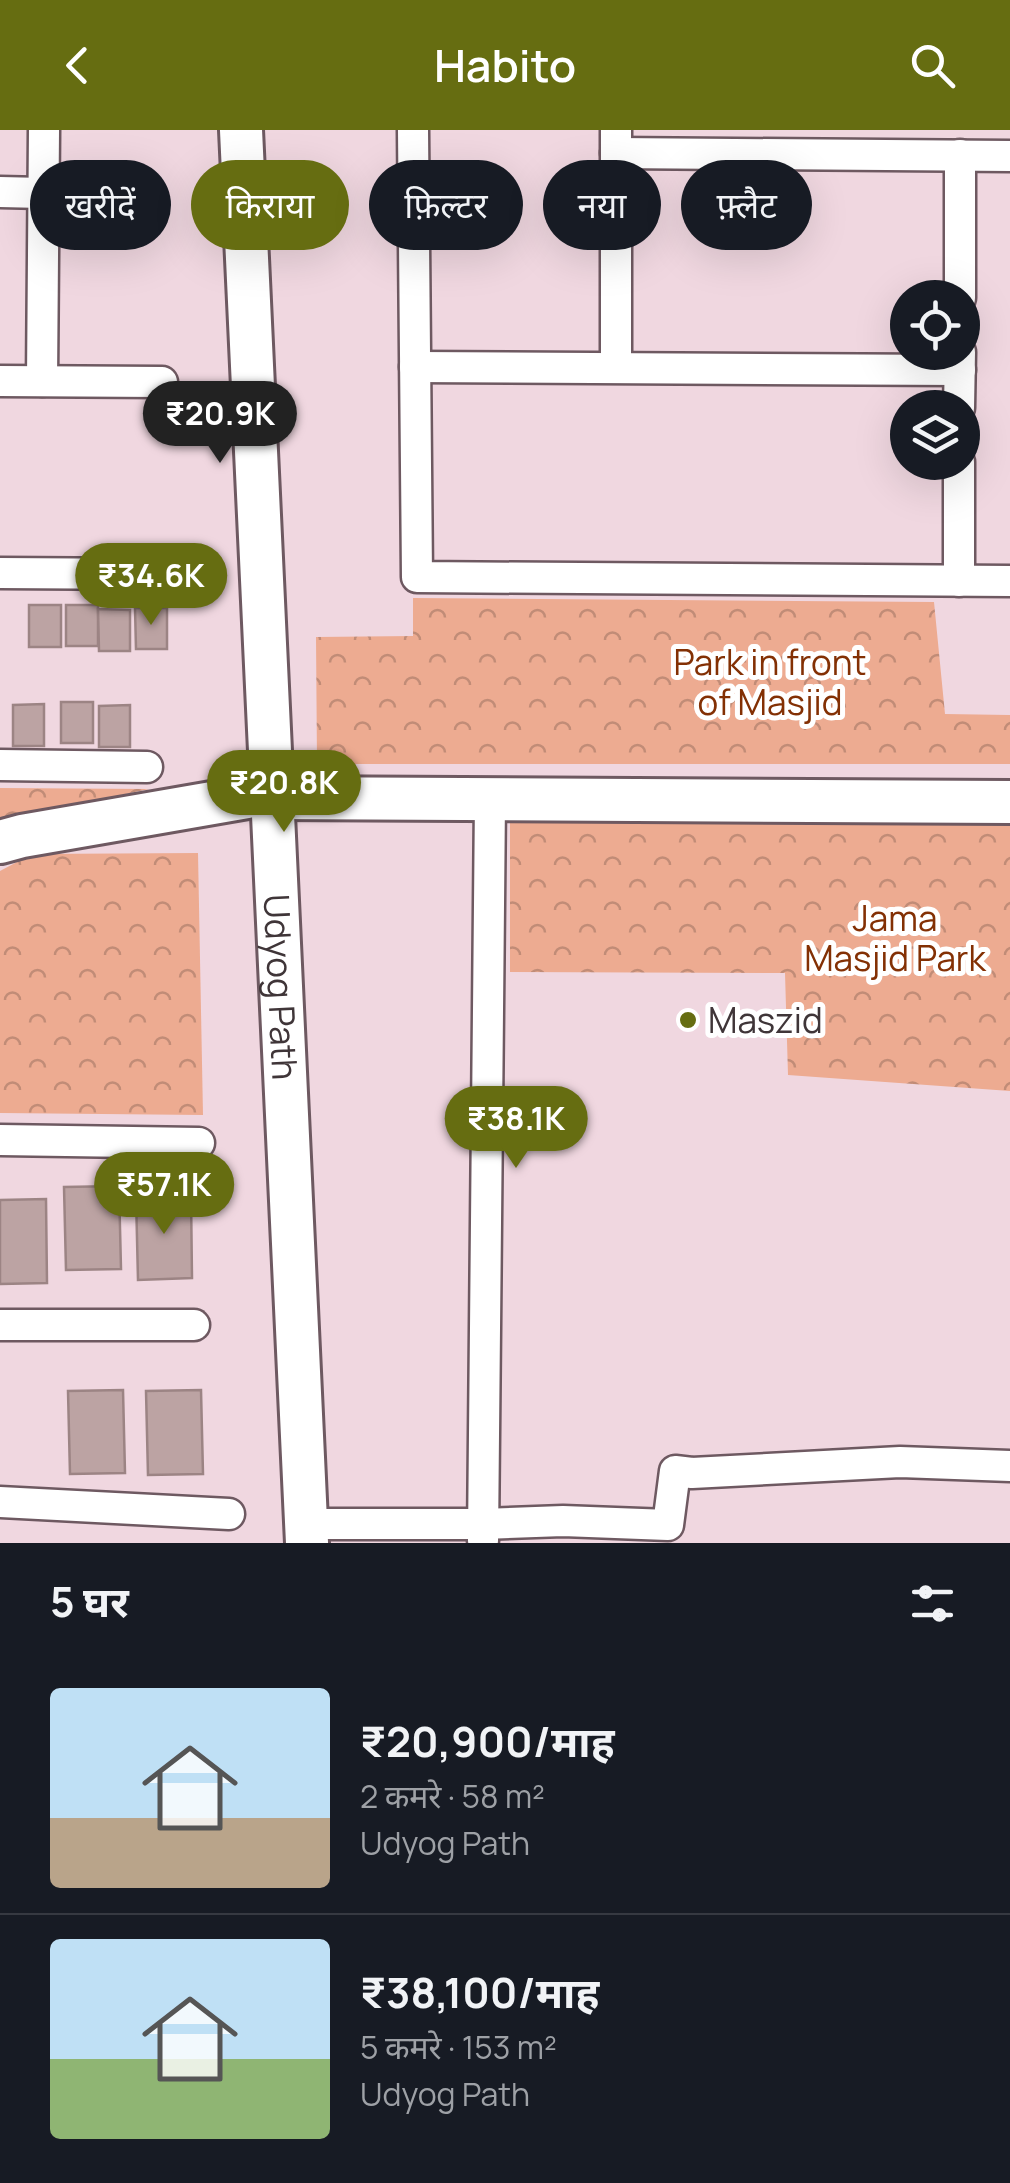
<!DOCTYPE html>
<html lang="hi">
<head>
<meta charset="utf-8">
<style>
  body { margin:0; font-family:Manrope,"Noto Sans Devanagari",sans-serif; background:#242831; color:#f1f3f6; height:100vh; display:flex; flex-direction:column; font-size:38px; white-space:nowrap }
  * { box-sizing:border-box; margin:0 }
  p { font-size:32px; color:#9ea1a6 }
  .icon { flex:none; width:55px; height:55px; fill:none; stroke:currentColor; stroke-width:2; stroke-linecap:round; stroke-linejoin:round }
  .map { position:relative; height:1413px; overflow:hidden }
  .panel { display:flex; flex-direction:column; background:#171b24; flex:1 }
  .panel>* { flex:none }
  .hud { position:absolute; left:30px; top:30px; width:950px; height:90px; display:flex; gap:20px }
  .fabs { position:absolute; left:890px; top:150px; display:grid; gap:20px }
  .fabs a { display:grid; place-items:center; width:90px; height:90px; border-radius:50%; background:#171b24; box-shadow:0 10px 40px #0002; font-size:50px }
  .price { position:absolute; translate:-50% -85px; padding:0 22px; border-radius:35px; background:#666d11; color:#fff; font-size:32px; line-height:65px; filter:drop-shadow(0 2px 5px #0008) }
  .price::after { content:''; position:absolute; left:50%; top:60px; width:30px; height:22px; margin-left:-15px; background:inherit; clip-path:polygon(0 0,100% 0,50% 100%) }
  .price.active { background:#222; color:#fff }
  ul { padding:0; list-style:none }
  li { display:flex; align-items:center; gap:30px; height:250px; padding:0 50px }
  li+li { border-top:2px solid #363941 }
  li span { display:grid; place-items:center; flex:none; width:280px; height:200px; border-radius:10px; color:#555 }
  li>.icon { margin-inline-start:auto }
  span .icon { width:120px; height:120px; fill:#fffc; stroke-width:1 }
  li b { font-size:42px }
  h2 { display:flex; justify-content:space-between; align-items:center; height:120px; padding:0 50px; font-size:42px }
  .pill { padding:0 35px; border-radius:45px; background:#171b24; box-shadow:0 10px 40px #0002; font-size:35px; line-height:90px }
  .pill.active { background:#666d11; color:#fff }
  header { display:flex; justify-content:space-between; align-items:center; height:130px; padding:0 50px; background:#666d11; color:#fff; font-size:45px; font-weight:600 }
  .map>svg:first-child { display:block }
</style>
</head>
<body>
<header><svg class="icon" aria-label="back" viewBox="0 0 24 24"><path d="M15 5l-7 7 7 7"/></svg>Habito<svg class="icon" aria-label="search" viewBox="0 0 24 24"><circle cx="10" cy="10" r="6"/><path d="M15 15l6 6"/></svg></header>
<div class="map">
<svg width="1010" height="1413" viewBox="0 0 1010 1413">
  <defs>
    <pattern id="park-crowns" width="20" height="18" patternUnits="userSpaceOnUse" patternTransform="scale(2.5)"><rect width="20" height="18" fill="#edab91"/><path d="M2 6a3 3 0 1 1 6 0M12 15a3 3 0 1 1 6 0" fill="none" stroke="#c18c77"/></pattern>
  </defs>
  <rect width="100%" height="100%" fill="#f0d7e0"/>
  <g fill="url(#park-crowns)">
    <polygon points="413,468 934,472 945,584 1010,585 1010,634 317,634 316,507 413,506"/>
    <polygon points="0,658 149,659 0,691"/>
    <polygon points="510,690 1010,692 1010,961 788,945 785,843 510,842"/>
    <polygon points="198,723 203,985 0,983 0,741 32,724"/>
  </g>
  <g fill="#bca3a3" stroke="#9c8484" stroke-width="2.5">
    <rect x="29" y="475" width="32" height="42"/>
    <rect x="66" y="475" width="32" height="41"/>
    <polygon points="135,478 167,478 167,519 136,519"/>
    <polygon points="98,479 130,480 130,521 99,521"/>
    <rect x="61" y="572" width="32" height="41"/>
    <polygon points="44,574 44,616 13,616 13,575"/>
    <polygon points="130,575 130,617 99,617 99,576"/>
    <polygon points="119,1056 121,1139 66,1140 64,1057"/>
    <polygon points="191,1065 192,1148 138,1150 136,1066"/>
    <polygon points="46,1069 47,1153 0,1154 0,1070"/>
    <polygon points="123,1260 125,1343 70,1344 68,1261"/>
    <polygon points="201,1260 203,1344 148,1345 146,1261"/>
  </g>
  <g fill="none" stroke-linecap="round" stroke-linejoin="round">
    <defs>
      <g id="street">
        <polyline points="413,0 417,447 1010,451"/>
        <polyline points="616,23 1010,26"/>
        <polyline points="0,62 43,63"/>
        <polyline points="960,168 960,25"/>
        <polyline points="415,237 960,240"/>
        <polyline points="616,237 616,0"/>
        <polyline points="0,251 162,252"/>
        <polyline points="42,251 44,0"/>
        <polyline points="959,278 960,222"/>
        <polyline points="0,443 154,444"/>
        <polyline points="959,451 959,332"/>
        <polyline points="0,635 147,637"/>
        <polyline points="0,1010 199,1013"/>
        <polyline points="0,1195 194,1195"/>
        <polyline points="0,1372 229,1384"/>
        <polyline points="306,1394 483,1394 563,1391 668,1395 675,1341 692,1343 900,1332 1010,1336"/>
        <polyline points="483,1410 490,669"/>
      </g>
      <g id="secondary">
        <path id="s1" d="M 241,0 L 307,1413"/>
        <polyline points="272,668 1010,672"/>
        <polyline points="0,712 22,706 247,667"/>
      </g>
    </defs>
    <use href="#street" stroke="#6e5961" stroke-width="35"/>
    <use href="#secondary" stroke="#6e5961" stroke-width="48"/>
    <use href="#street" stroke="#fff" stroke-width="30"/>
    <use href="#secondary" stroke="#fff" stroke-width="42"/>
  </g>
  <circle fill="#666d11" stroke="#fff" stroke-width="4" cx="688" cy="890" r="10"/>
  <g text-anchor="middle" dominant-baseline="central" stroke-width="10" stroke-linejoin="round" paint-order="stroke">
    <g font-size="35" fill="#833004" stroke="#fff">
      <text x="770" y="532">Park in front<tspan x="770" dy="40">of Masjid</tspan></text>
      <text x="895" y="788">Jama<tspan x="895" dy="40">Masjid Park</tspan></text>
    </g>
    <g font-size="35" fill="#3f3538" stroke="#fff">
      <text stroke="none"><textPath href="#s1" startOffset="858">Udyog Path</textPath></text>
    </g>
    <g font-size="35" fill="#3f3538" stroke="#fff" text-anchor="start">
      <text x="708" y="890">Maszid</text>
    </g>
  </g>
</svg>
<div class="fabs">
<a><svg class="icon" aria-label="locate" viewBox="0 0 24 24"><circle cx="12" cy="12" r="6"/><path d="M12 2v4M12 18v4M2 12h4M18 12h4"/></svg></a>
<a><svg class="icon" aria-label="layers" viewBox="0 0 24 24"><path d="M12 4l9 5-9 5-9-5zM3 14l9 5 9-5"/></svg></a>
</div>
<b class="price active" style="left:220px;top:336px">₹20.9K</b>
<b class="price" style="left:151px;top:498px">₹34.6K</b>
<b class="price" style="left:284px;top:705px">₹20.8K</b>
<b class="price" style="left:516px;top:1041px">₹38.1K</b>
<b class="price" style="left:164px;top:1107px">₹57.1K</b>
<div class="hud">
<a class="pill">खरीदें</a>
<a class="pill active">किराया</a>
<a class="pill">फ़िल्टर</a>
<a class="pill">नया</a>
<a class="pill">फ़्लैट</a>
</div>
</div>
<section class="panel">
<h2>5 घर<svg class="icon" aria-label="filters" viewBox="0 0 24 24"><path d="M4 7h16M4 17h16"/><circle cx="9" cy="7" r="2"/><circle cx="15" cy="17" r="2"/></svg></h2>
<ul>
<li><span style="background:linear-gradient(#bfe0f5 65%,#b9a48a 0)"><svg class="icon" aria-label="home" viewBox="0 0 24 24"><path d="M3 11l9-7 9 7M6 9v11h12V9"/></svg></span><div><b>₹20,900/माह</b><p>2 कमरे · 58 m²</p><p>Udyog Path</p></div></li>
<li><span style="background:linear-gradient(#bfe0f5 60%,#8fb573 0)"><svg class="icon" aria-label="home" viewBox="0 0 24 24"><path d="M3 11l9-7 9 7M6 9v11h12V9"/></svg></span><div><b>₹38,100/माह</b><p>5 कमरे · 153 m²</p><p>Udyog Path</p></div></li>
</ul>
</section>
</body>
</html>
